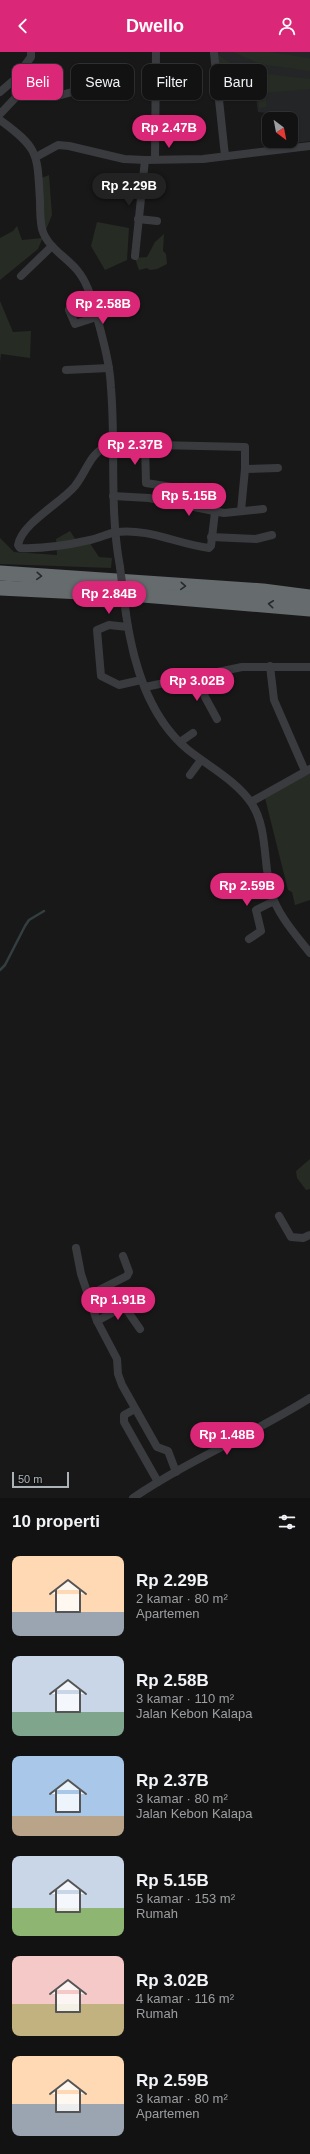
<!DOCTYPE html>
<html lang="id">
<head>
<meta charset="utf-8">
<style>
  body { margin:0; font-family:Helvetica,sans-serif; background:#1b1b1c; color:#f1f3f6; height:100vh; display:flex; flex-direction:column; font-size:15px; white-space:nowrap }
  * { box-sizing:border-box; margin:0 }
  p { font-size:13px; color:#9c9ea0 }
  .icon { flex:none; width:22px; height:22px; fill:none; stroke:currentColor; stroke-width:2; stroke-linecap:round; stroke-linejoin:round }
  .map { position:relative; height:1446px; overflow:hidden }
  .side { display:flex; flex-direction:column; background:#121213; flex:1 }
  .side>* { flex:none }
  .banner { position:absolute; left:12px; top:12px; width:286px; height:36px; display:flex; gap:8px }
  .needle { width:26px; rotate:148deg }
  .buttons { position:absolute; left:262px; top:60px; display:grid; gap:8px }
  .buttons a { display:grid; place-items:center; width:36px; height:36px; border-radius:8px; background:#121213; box-shadow:0 1px 3px #0004,0 0 0 1px #313233; font-size:20px }
  .scale { position:absolute; left:12px; bottom:10px; width:57px; box-sizing:border-box; padding-left:4px; border:2px solid #acb3b7; border-top:0; font-size:11px; line-height:14px; white-space:nowrap; color:#acb3b7; -webkit-text-stroke:3px #131314; paint-order:stroke }
  .price { position:absolute; translate:-50% -34px; padding:0 9px; border-radius:14px; background:#db2777; color:#fff; font-size:13px; line-height:26px; filter:drop-shadow(0 1px 2px #0008) }
  .price::after { content:''; position:absolute; left:50%; top:24px; width:12px; height:9px; margin-left:-6px; background:inherit; clip-path:polygon(0 0,100% 0,50% 100%) }
  .price.on { background:#222; color:#fff }
  ul { padding:0; list-style:none }
  li { display:flex; align-items:center; gap:12px; height:100px; padding:0 12px }
  li span { display:grid; place-items:center; flex:none; width:112px; height:80px; border-radius:8px; color:#555 }
  li>.icon { margin-inline-start:auto }
  span .icon { width:48px; height:48px; fill:#fffc; stroke-width:1 }
  li b { font-size:17px }
  h2 { display:flex; justify-content:space-between; align-items:center; height:48px; padding:0 12px; font-size:17px }
  .tag { padding:0 14px; border-radius:8px; background:#121213; box-shadow:0 1px 3px #0004,0 0 0 1px #313233; font-size:14px; line-height:36px }
  .tag.on { background:#db2777; color:#fff }
  header { display:flex; justify-content:space-between; align-items:center; height:52px; padding:0 12px; background:#db2777; color:#fff; font-size:18px; font-weight:700 }
  .map>svg:first-child { display:block }
</style>
</head>
<body>
<header><svg class="icon" aria-label="back" viewBox="0 0 24 24"><path d="M15 5l-7 7 7 7"/></svg>Dwello<svg class="icon" aria-label="person" viewBox="0 0 24 24"><circle cx="12" cy="8" r="4"/><path d="M4 21q1-7 8-7t8 7"/></svg></header>
<div class="map">
<svg width="310" height="1446" viewBox="0 0 310 1446">
  <rect width="100%" height="100%" fill="#181819"/>
  <polygon fill="#242526" points="213,0 310,0 310,89 273,94 272,89 291,89 291,67 269,67 269,70 267,61 258,60 255,37 221,40"/>
  <g fill="#262b24">
    <path d="M 216,0 C 239,23 280,23 310,27 L 310,37 L 265,41 L 267,55 L 259,56 L 257,35 L 221,38 Z"/>
    <polygon points="233,0 270,0 310,6 310,19 260,12"/>
    <polygon points="49,123 52,163 38,197 0,228 0,186 13,179 17,174 22,188 42,186 39,127"/>
    <polygon points="97,170 129,176 127,208 105,218 91,194"/>
    <polygon points="164,182 163,199 166,202 167,212 157,217 150,218 147,216 139,218 135,206 147,205 155,190"/>
    <polygon points="0,249 13,280 31,279 30,306 1,302 0,310"/>
    <polygon points="70,479 79,493 89,490 99,505 112,506 111,516 0,512 0,486 14,500 57,503 56,487"/>
    <polygon points="310,721 310,848 295,853 292,840 288,838 265,746"/>
    <polygon points="310,1107 310,1137 306,1138 297,1126 296,1119"/>
  </g>
  <g fill="none" stroke-linecap="round" stroke-linejoin="round">
    <polyline stroke="#333e41" stroke-width="2.5" points="0,918 5,913 25,874 29,868 44,859"/>
    <g stroke="#393b3e" stroke-width="8">
      <polyline points="214,1 225,104"/>
      <polyline points="0,40 14,28 31,5 31,0"/>
      <polyline points="0,62 19,42 54,45 72,40"/>
      <path d="M 0,68 C 40,97 37,102 40,149 C 40,158 40,168 42,177 C 47,195 65,204 77,218 C 88,231 92,248 97,265 C 103,288 110,312 111,336 C 116,395 109,456 120,515"/>
      <polyline points="36,105 58,93 69,94 124,107 145,108 203,107 310,94"/>
      <polyline points="155,106 156,0"/>
      <polyline points="138,167 157,169"/>
      <polyline points="135,204 145,108"/>
      <polyline points="21,224 52,194"/>
      <polyline points="69,258 75,272 136,252"/>
      <polyline points="66,318 109,316"/>
      <polyline points="145,392 146,431 178,436"/>
      <polyline points="245,417 278,416"/>
      <polyline points="113,444 149,446 224,461 263,457"/>
      <path d="M 215,460 L 211,494 L 209,496 C 177,492 149,476 116,480 C 107,482 99,486 90,488 C 68,493 42,497 20,496 L 18,493 C 22,471 61,451 75,434 C 89,416 89,400 112,392 L 245,395 L 245,417 L 241,459"/>
      <polyline points="211,485 256,487 272,483"/>
      <path d="M 126,562 C 133,611 148,664 187,697 C 208,714 237,729 252,752 C 268,777 263,812 271,840 C 277,862 296,883 310,901"/>
      <polyline points="128,575 109,573 97,578 101,624 119,633 141,628"/>
      <polyline points="270,614 274,648 305,719"/>
      <polyline points="199,624 205,645 217,667"/>
      <polyline points="145,635 242,615 310,615"/>
      <polyline points="180,690 193,681"/>
      <polyline points="190,723 201,708"/>
      <polyline points="251,750 310,717"/>
      <polyline points="249,887 261,879 256,858 274,849"/>
      <polyline points="279,1164 291,1185 303,1186 310,1183"/>
      <polyline points="76,1196 81,1222 97,1269 117,1307 118,1322 122,1333 157,1395 168,1399 176,1420"/>
      <polyline points="89,1243 127,1224 129,1220 123,1204"/>
      <polyline points="124,1254 140,1277"/>
      <polyline points="97,1269 130,1251"/>
      <polyline points="135,1357 124,1363 124,1370 158,1430"/>
      <path d="M 133,1446 C 189,1408 253,1382 310,1346"/>
    </g>
    <g stroke="#666b6e" stroke-width="15">
      <polyline points="0,521 263,539 310,545"/>
      <polyline points="0,536 143,543 310,557"/>
    </g>
    <polyline stroke="#393b3e" stroke-width="8" points="120,515 126,562"/>
  </g>
  <defs><path id="oneway-chevron" d="M-2-3.5L2.5 0L-2 3.5" fill="none" stroke-width="1.6" stroke-linecap="round" stroke-linejoin="round"/></defs>
  <g stroke="#28292a">
    <use href="#oneway-chevron" transform="translate(39 524) rotate(4)"/>
    <use href="#oneway-chevron" transform="translate(183 534) rotate(4)"/>
    <use href="#oneway-chevron" transform="translate(271 552) rotate(-174)"/>
  </g>
</svg>
<div class="buttons">
<a><svg class="needle" viewBox="-14 -14 28 28"><path d="M0-13l5 13h-10z" fill="#e53935"/><path d="M0 13l5-13h-10z" fill="#9c9ea0"/></svg></a>
</div>
<div class="scale">50 m</div>
<b class="price" style="left:169px;top:97px">Rp 2.47B</b>
<b class="price on" style="left:129px;top:155px">Rp 2.29B</b>
<b class="price" style="left:103px;top:273px">Rp 2.58B</b>
<b class="price" style="left:135px;top:414px">Rp 2.37B</b>
<b class="price" style="left:189px;top:465px">Rp 5.15B</b>
<b class="price" style="left:109px;top:563px">Rp 2.84B</b>
<b class="price" style="left:197px;top:650px">Rp 3.02B</b>
<b class="price" style="left:247px;top:855px">Rp 2.59B</b>
<b class="price" style="left:118px;top:1269px">Rp 1.91B</b>
<b class="price" style="left:227px;top:1404px">Rp 1.48B</b>
<div class="banner">
<a class="tag on">Beli</a>
<a class="tag">Sewa</a>
<a class="tag">Filter</a>
<a class="tag">Baru</a>
</div>
</div>
<section class="side">
<h2>10 properti<svg class="icon" aria-label="filters" viewBox="0 0 24 24"><path d="M4 7h16M4 17h16"/><circle cx="9" cy="7" r="2"/><circle cx="15" cy="17" r="2"/></svg></h2>
<ul>
<li><span style="background:linear-gradient(#ffd9b3 70%,#9aa5b1 0)"><svg class="icon" aria-label="home" viewBox="0 0 24 24"><path d="M3 11l9-7 9 7M6 9v11h12V9"/></svg></span><div><b>Rp 2.29B</b><p>2 kamar · 80 m²</p><p>Apartemen</p></div></li>
<li><span style="background:linear-gradient(#c9d6e8 70%,#7fa58c 0)"><svg class="icon" aria-label="home" viewBox="0 0 24 24"><path d="M3 11l9-7 9 7M6 9v11h12V9"/></svg></span><div><b>Rp 2.58B</b><p>3 kamar · 110 m²</p><p>Jalan Kebon Kalapa</p></div></li>
<li><span style="background:linear-gradient(#a9c7e8 75%,#b9a48a 0)"><svg class="icon" aria-label="home" viewBox="0 0 24 24"><path d="M3 11l9-7 9 7M6 9v11h12V9"/></svg></span><div><b>Rp 2.37B</b><p>3 kamar · 80 m²</p><p>Jalan Kebon Kalapa</p></div></li>
<li><span style="background:linear-gradient(#c9d6e8 65%,#8fb573 0)"><svg class="icon" aria-label="home" viewBox="0 0 24 24"><path d="M3 11l9-7 9 7M6 9v11h12V9"/></svg></span><div><b>Rp 5.15B</b><p>5 kamar · 153 m²</p><p>Rumah</p></div></li>
<li><span style="background:linear-gradient(#f6c9c9 60%,#c2b280 0)"><svg class="icon" aria-label="home" viewBox="0 0 24 24"><path d="M3 11l9-7 9 7M6 9v11h12V9"/></svg></span><div><b>Rp 3.02B</b><p>4 kamar · 116 m²</p><p>Rumah</p></div></li>
<li><span style="background:linear-gradient(#ffd9b3 60%,#9aa5b1 0)"><svg class="icon" aria-label="home" viewBox="0 0 24 24"><path d="M3 11l9-7 9 7M6 9v11h12V9"/></svg></span><div><b>Rp 2.59B</b><p>3 kamar · 80 m²</p><p>Apartemen</p></div></li>
</ul>
</section>
</body>
</html>
